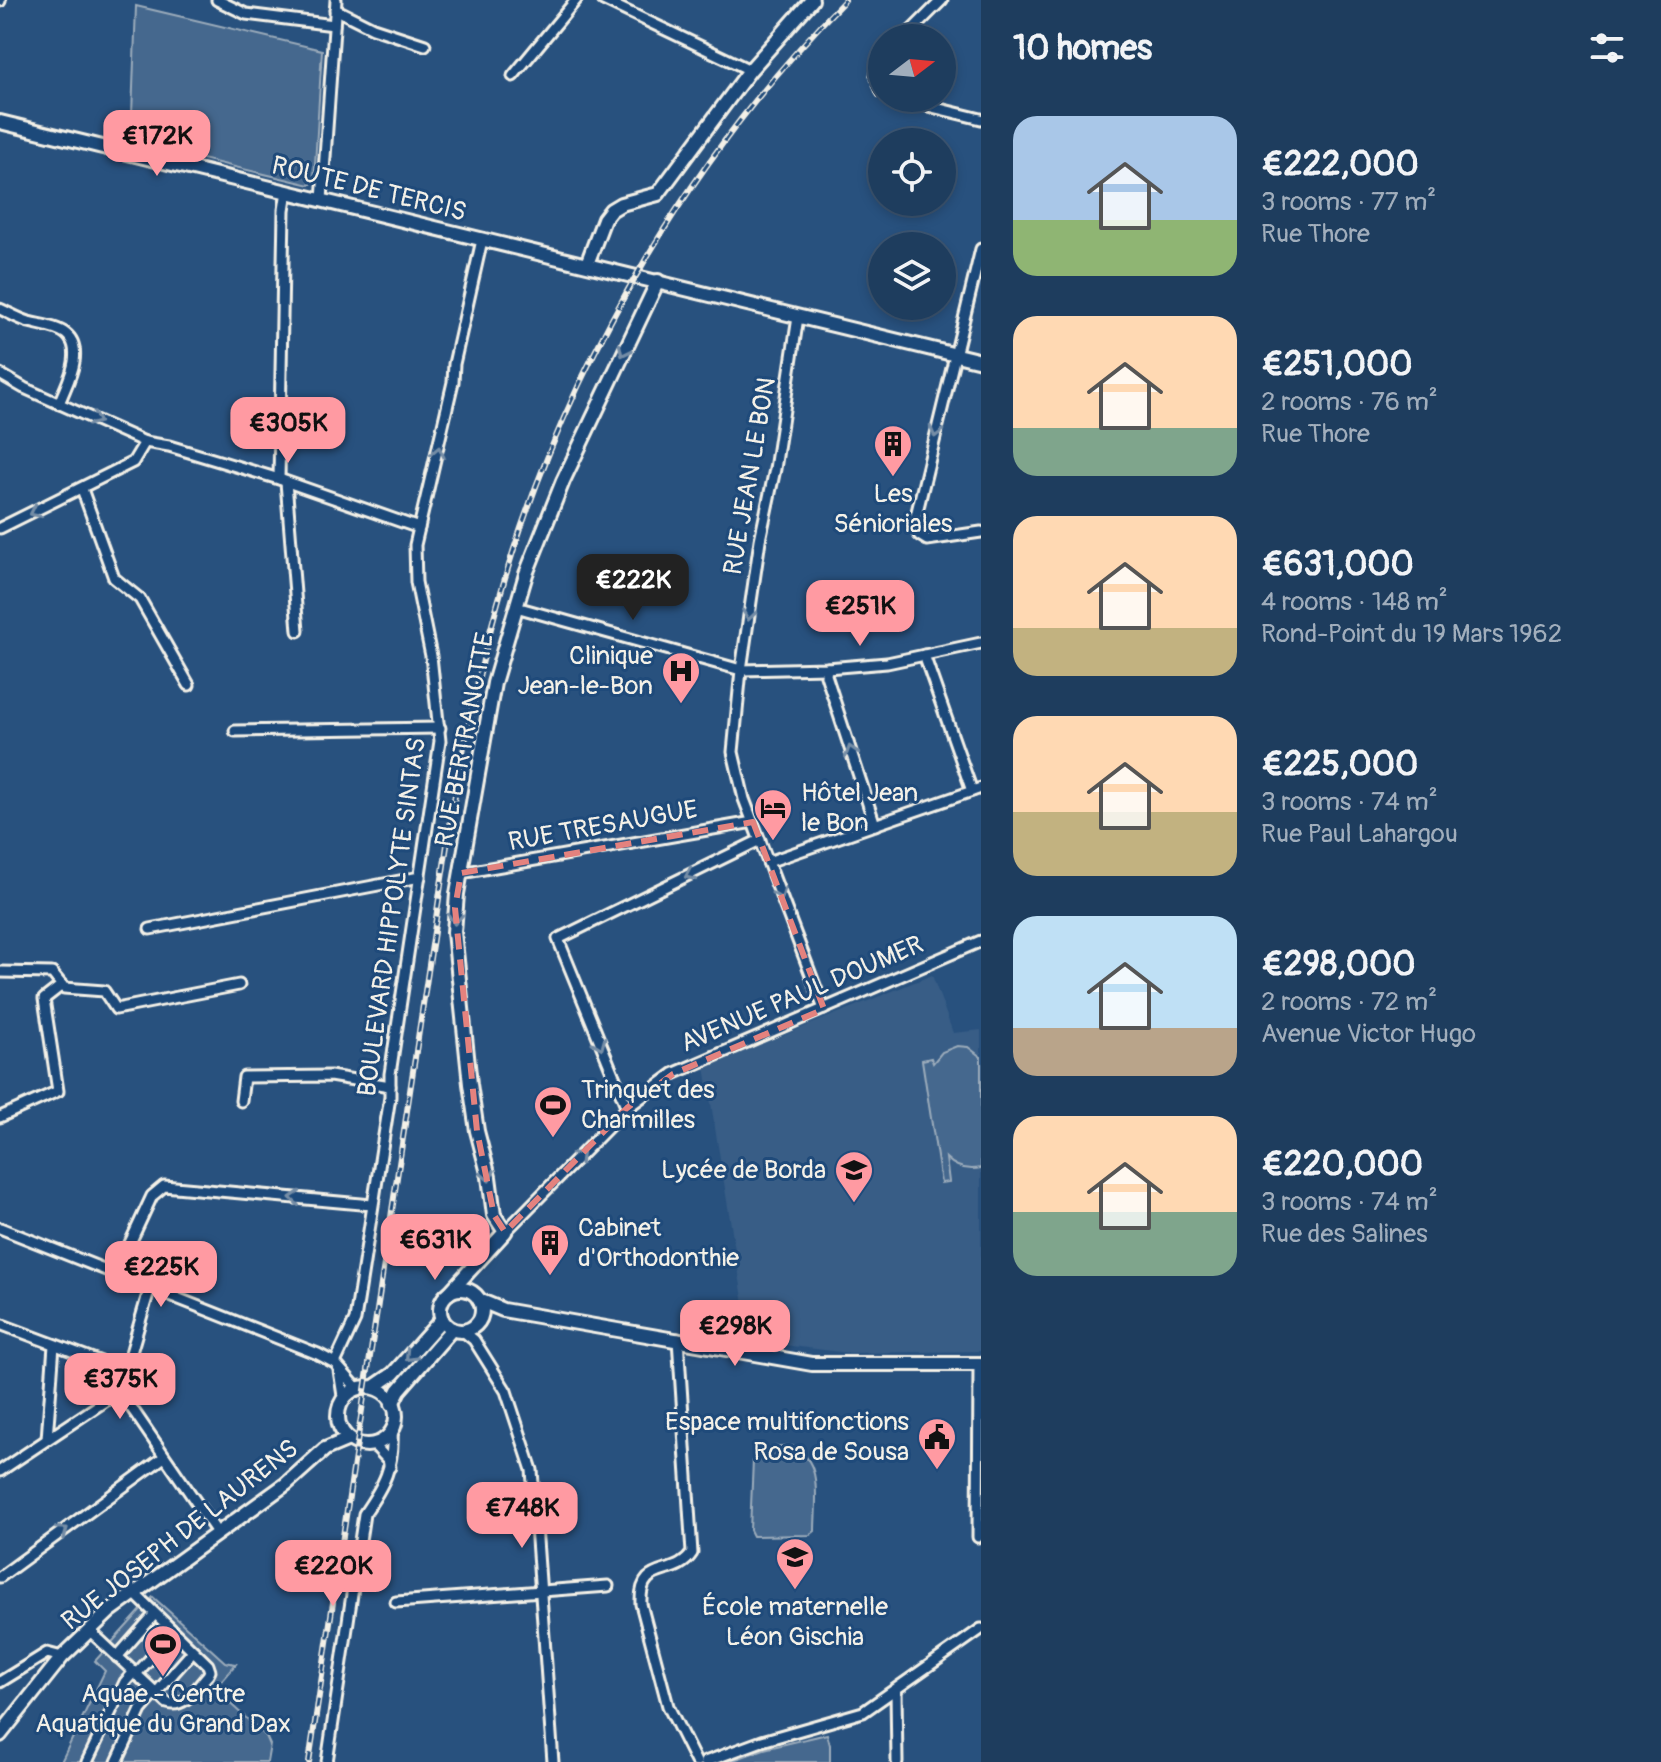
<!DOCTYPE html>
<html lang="en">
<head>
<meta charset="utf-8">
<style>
  body { margin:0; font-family:Pangolin,sans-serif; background:#2b4867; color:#f1f3f6; height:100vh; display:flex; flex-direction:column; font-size:30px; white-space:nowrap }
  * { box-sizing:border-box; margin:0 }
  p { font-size:26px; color:#a1aebc }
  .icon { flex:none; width:44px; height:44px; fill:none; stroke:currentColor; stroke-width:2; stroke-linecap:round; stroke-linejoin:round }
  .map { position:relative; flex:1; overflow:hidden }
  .details { display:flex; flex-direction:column; background:#1e3d5e; width:680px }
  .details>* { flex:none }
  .needle { width:52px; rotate:74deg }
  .fabs { position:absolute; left:868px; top:24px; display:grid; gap:16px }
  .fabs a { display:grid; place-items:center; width:88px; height:88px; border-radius:50%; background:#1e3d5e; box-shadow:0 4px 12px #0003,0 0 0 2px #3c5673; font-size:40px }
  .price { position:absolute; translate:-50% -68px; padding:0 18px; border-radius:16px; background:#ff9aa2; color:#111; font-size:26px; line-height:52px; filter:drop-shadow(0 2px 4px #0008) }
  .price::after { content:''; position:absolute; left:50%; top:48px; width:24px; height:18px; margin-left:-12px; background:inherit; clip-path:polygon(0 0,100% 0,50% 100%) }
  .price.active { background:#222; color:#fff }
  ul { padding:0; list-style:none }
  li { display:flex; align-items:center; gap:24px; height:200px; padding:0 32px }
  li span { display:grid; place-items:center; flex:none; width:224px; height:160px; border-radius:24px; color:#555 }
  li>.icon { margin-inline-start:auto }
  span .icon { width:96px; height:96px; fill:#fffc; stroke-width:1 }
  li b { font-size:34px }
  h2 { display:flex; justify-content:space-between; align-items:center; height:96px; padding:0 32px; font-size:34px }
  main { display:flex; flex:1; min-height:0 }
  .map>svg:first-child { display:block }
</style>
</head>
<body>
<main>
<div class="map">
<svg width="981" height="1762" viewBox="0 0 981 1762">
  <rect width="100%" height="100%" fill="#28517e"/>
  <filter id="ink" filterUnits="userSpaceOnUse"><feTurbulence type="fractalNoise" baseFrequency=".0125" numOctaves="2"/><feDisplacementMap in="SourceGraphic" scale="16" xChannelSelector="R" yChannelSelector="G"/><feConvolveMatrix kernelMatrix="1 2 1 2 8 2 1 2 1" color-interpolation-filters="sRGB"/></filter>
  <g filter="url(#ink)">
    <polygon fill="#375d86" points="932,975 953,1033 981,1030 981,1351 848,1353 750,1341 705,1067"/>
    <g fill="#45688e" stroke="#9cacbb" stroke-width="2">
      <polygon points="136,6 322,50 314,181 310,185 131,142"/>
      <path d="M 957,1046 L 968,1047 L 981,1057 L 981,1168 C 967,1171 956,1168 946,1158 L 949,1182 L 941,1183 L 922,1060 L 931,1058 L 933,1063 L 942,1052 Z"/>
      <path d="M 792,1446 C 824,1461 815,1500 815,1531 L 810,1535 L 753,1536 L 750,1530 L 753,1460 C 764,1448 775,1445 792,1446 Z"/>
      <polygon points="153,1597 225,1662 236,1664 214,1689 266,1736 270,1745 267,1762 61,1762 105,1671 95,1661"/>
      <polygon points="827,1734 830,1745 830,1762 728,1762 764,1749"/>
    </g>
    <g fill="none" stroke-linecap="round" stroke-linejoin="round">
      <defs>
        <g id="street">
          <polyline points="217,0 246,14 334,25"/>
          <polyline points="603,0 750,70"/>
          <polyline points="0,1 0,0"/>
          <polyline points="335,9 373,28 425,45"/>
          <polyline points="904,38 942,0"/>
          <polyline points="882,61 876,75 882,92"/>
          <polyline points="513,76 576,0"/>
          <polyline points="895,98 981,119"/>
          <polyline points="322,200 336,0"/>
          <polyline points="981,249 914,524 919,535 927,540 981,532"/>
          <path d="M 0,309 C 9,313 19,319 29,322 C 53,328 79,328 74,362 C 72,376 64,390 59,404"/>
          <polyline points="798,317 775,469 760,540 741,670 733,752 744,799 824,1009"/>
          <polyline points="0,374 24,388 145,442 169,446 279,479 419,528"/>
          <polyline points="279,479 284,210 287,191"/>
          <polyline points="286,482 298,631"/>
          <polyline points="82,489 114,578 140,599 189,685"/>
          <polyline points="0,528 133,462 145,442"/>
          <polyline points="516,607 741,670 827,668 887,663 981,643"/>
          <polyline points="924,655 972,791"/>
          <polyline points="827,668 826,675 875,825"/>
          <polyline points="235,731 440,728"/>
          <polyline points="768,862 981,788"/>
          <polyline points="461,873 753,822"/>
          <polyline points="150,929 420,877"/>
          <polyline points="0,972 52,973 64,988 104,991 116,1009 239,985"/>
          <polyline points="241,1101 244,1077 247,1077 330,1076 390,1086"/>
          <polyline points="627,1108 558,939 760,840"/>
          <polyline points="0,1117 58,1091 44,999 62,985"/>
          <polyline points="0,1228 318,1354 335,1363 356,1387"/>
          <polyline points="505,1232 627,1108 673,1074 981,941"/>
          <polyline points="116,1273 152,1196 164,1186 372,1205"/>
          <polyline points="150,1287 120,1391 218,1534"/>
          <polyline points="0,1324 125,1371"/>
          <polyline points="463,1331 474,1340 506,1391 532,1470 553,1762"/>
          <path d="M 678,1339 L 692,1553 C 675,1580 639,1559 641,1604 L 668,1706 L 696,1762"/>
          <polyline points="335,1363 355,1320 390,1097 390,1074 440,741 431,656 416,582 415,545 453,382 454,364 482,240"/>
          <polyline points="339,1370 343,1396"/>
          <polyline points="47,1439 54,1345"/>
          <polyline points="374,1445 388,1460 390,1467"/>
          <polyline points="0,1471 120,1391"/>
          <polyline points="978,1537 979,1364"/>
          <polyline points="0,1577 164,1457"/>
          <polyline points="396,1602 608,1586"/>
          <path d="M 89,1630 L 167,1703 C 185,1709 197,1687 208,1675 L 210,1671 L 208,1665 L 134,1593"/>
          <polyline points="117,1657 154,1615"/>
          <polyline points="136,1674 174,1633"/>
          <polyline points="0,1682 47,1653 62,1657"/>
          <polyline points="896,1690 897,1762"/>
          <polyline points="87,1762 125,1682 134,1672"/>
          <polyline points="117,1762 141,1710 193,1651"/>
          <path d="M 327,1762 L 364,1514 C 384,1485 394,1467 392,1431"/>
          <polyline points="705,1762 762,1741 863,1712 981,1629"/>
        </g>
        <g id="secondary">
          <polyline points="0,122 981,361"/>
          <polyline points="587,264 604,219 611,210 621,204 658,194 750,70 812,0"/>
          <circle cx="461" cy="1310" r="21"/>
          <polyline points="449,1293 505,1232 494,1215 489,1177 477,1131 470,1084 454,932 457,894 494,683 526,574 563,481 658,281"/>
          <polyline points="479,1300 503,1310 812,1364 981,1364"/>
          <circle cx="367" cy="1416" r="29"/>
          <polyline points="374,1387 393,1374 442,1319"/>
          <polyline points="392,1404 399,1390 452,1329"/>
          <polyline points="0,1735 62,1657 110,1611 286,1484 325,1449 349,1439"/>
        </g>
      </defs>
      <use href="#street" stroke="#f4f1e8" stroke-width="15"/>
      <use href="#secondary" stroke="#f4f1e8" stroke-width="18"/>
      <use href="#street" stroke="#1f4a7a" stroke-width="9"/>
      <use href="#secondary" stroke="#1f4a7a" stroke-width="12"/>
      <defs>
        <path id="rail" d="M 309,1762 L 452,812 C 467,724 486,637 513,552 C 579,348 694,153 845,0"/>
      </defs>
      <use href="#rail" stroke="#f4f1e8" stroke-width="6"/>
      <use href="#rail" stroke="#1f4a7a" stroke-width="3" stroke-dasharray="9" stroke-linecap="butt"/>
    </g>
    <defs><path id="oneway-chevron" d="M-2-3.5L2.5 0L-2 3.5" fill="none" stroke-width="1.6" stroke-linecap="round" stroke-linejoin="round" transform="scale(2)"/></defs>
    <g stroke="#748da6">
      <use href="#oneway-chevron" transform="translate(624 351) rotate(116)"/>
      <use href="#oneway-chevron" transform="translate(95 420) rotate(24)"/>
      <use href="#oneway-chevron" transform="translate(936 432) rotate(104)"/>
      <use href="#oneway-chevron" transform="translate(438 452) rotate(-78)"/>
      <use href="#oneway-chevron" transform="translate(35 512) rotate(154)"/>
      <use href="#oneway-chevron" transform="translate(749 615) rotate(98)"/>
      <use href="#oneway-chevron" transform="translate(851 751) rotate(-108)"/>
      <use href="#oneway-chevron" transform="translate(690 875) rotate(155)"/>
      <use href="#oneway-chevron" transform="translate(780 894) rotate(69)"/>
      <use href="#oneway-chevron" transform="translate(455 919) rotate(94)"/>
      <use href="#oneway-chevron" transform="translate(600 1044) rotate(68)"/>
      <use href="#oneway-chevron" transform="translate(579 1156) rotate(-45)"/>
      <use href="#oneway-chevron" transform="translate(488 1176) rotate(79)"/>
      <use href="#oneway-chevron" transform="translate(295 1198) rotate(-175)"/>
      <use href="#oneway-chevron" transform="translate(410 1356) rotate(133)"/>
      <use href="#oneway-chevron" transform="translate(63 1531) rotate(-36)"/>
    </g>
  </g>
  <path fill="none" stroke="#e4827e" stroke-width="6" stroke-dasharray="16 10" stroke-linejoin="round" d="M 753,822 L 824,1009 L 673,1074 L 627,1108 L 505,1232 L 494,1215 L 477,1131 L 455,908 L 461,873 Z"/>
  <defs>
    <symbol id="building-pin" viewBox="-11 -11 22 30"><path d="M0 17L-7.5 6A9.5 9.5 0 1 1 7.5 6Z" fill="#ff9aa2" stroke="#1f4a7a"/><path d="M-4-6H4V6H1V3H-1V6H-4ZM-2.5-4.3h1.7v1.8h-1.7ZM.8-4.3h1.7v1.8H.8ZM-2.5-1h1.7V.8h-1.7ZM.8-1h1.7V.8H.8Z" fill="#111"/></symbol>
    <symbol id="hospital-pin" viewBox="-11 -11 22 30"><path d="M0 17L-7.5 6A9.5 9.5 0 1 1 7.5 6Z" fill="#ff9aa2" stroke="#1f4a7a"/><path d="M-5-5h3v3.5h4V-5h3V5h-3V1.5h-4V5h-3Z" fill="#111"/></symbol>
    <symbol id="hotel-pin" viewBox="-11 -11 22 30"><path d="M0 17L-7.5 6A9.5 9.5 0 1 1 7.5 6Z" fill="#ff9aa2" stroke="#1f4a7a"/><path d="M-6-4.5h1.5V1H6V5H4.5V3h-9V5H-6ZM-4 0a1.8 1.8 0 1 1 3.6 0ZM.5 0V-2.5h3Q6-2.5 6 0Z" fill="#111"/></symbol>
    <symbol id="stadium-pin" viewBox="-11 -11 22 30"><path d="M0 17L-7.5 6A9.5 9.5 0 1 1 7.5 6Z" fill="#ff9aa2" stroke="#1f4a7a"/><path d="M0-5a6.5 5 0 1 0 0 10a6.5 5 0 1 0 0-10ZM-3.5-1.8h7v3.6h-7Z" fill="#111"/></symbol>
    <symbol id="school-pin" viewBox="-11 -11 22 30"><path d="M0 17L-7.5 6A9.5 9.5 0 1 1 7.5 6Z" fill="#ff9aa2" stroke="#1f4a7a"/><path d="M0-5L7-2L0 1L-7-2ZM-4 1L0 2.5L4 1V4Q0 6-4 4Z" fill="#111"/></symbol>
    <symbol id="civic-pin" viewBox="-11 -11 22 30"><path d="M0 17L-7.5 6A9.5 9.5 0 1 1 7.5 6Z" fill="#ff9aa2" stroke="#1f4a7a"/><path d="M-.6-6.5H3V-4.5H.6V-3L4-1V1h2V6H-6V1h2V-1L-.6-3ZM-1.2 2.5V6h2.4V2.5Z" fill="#111"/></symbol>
  </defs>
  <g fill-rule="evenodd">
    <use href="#building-pin" x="871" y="422" width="44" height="60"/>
    <use href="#hospital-pin" x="659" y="649" width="44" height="60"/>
    <use href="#hotel-pin" x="751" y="786" width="44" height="60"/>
    <use href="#stadium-pin" x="531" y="1083" width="44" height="60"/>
    <use href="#school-pin" x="832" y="1148" width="44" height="60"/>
    <use href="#building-pin" x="528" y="1221" width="44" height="60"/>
    <use href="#civic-pin" x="915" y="1415" width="44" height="60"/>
    <use href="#school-pin" x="773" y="1535" width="44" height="60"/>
    <use href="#stadium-pin" x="141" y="1622" width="44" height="60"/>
  </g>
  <g text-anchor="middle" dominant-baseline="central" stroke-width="6" stroke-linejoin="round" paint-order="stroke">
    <g font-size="26" fill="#f4f1e8" stroke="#1f4a7a">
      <text transform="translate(369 189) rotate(14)">ROUTE DE TERCIS</text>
      <text transform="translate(750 476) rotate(-80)">RUE JEAN LE BON</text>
      <text transform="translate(465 740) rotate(-79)">RUE BERTRANOTTE</text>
      <text transform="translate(603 826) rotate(-10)">RUE TRESAUGUE</text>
      <text transform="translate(392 917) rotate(-82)">BOULEVARD HIPPOLYTE SINTAS</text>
      <text transform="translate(802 994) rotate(-23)">AVENUE PAUL DOUMER</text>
      <text transform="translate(180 1535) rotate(-38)">RUE JOSEPH DE LAURENS</text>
    </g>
    <g font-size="26" fill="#f4f1e8" stroke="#1f4a7a">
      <text x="893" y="494">Les<tspan x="893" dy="30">Sénioriales</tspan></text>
      <text x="653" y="656" text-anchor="end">Clinique<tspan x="653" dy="30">Jean-le-Bon</tspan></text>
      <text x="801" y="793" text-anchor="start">Hôtel Jean<tspan x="801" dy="30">le Bon</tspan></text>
      <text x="581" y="1090" text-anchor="start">Trinquet des<tspan x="581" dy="30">Charmilles</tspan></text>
      <text x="826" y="1170" text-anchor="end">Lycée de Borda</text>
      <text x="578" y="1228" text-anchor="start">Cabinet<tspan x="578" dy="30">d'Orthodonthie</tspan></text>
      <text x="909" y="1422" text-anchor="end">Espace multifonctions<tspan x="909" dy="30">Rosa de Sousa</tspan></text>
      <text x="795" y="1607">École maternelle<tspan x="795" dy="30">Léon Gischia</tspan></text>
      <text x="163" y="1694">Aquae - Centre<tspan x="163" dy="30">Aquatique du Grand Dax</tspan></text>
    </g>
  </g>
</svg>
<div class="fabs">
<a><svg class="needle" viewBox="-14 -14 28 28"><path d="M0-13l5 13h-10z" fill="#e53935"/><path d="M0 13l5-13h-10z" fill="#a1aebc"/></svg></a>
<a><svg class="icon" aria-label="locate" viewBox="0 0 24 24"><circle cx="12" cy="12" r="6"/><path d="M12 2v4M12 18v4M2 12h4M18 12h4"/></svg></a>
<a><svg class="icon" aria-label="layers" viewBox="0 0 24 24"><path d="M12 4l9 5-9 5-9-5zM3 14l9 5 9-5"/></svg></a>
</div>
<b class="price" style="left:157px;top:178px">€172K</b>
<b class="price" style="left:288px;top:465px">€305K</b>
<b class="price active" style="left:633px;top:622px">€222K</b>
<b class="price" style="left:860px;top:648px">€251K</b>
<b class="price" style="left:435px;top:1282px">€631K</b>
<b class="price" style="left:161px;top:1309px">€225K</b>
<b class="price" style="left:735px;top:1368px">€298K</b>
<b class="price" style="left:120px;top:1421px">€375K</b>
<b class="price" style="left:522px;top:1550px">€748K</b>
<b class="price" style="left:333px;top:1608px">€220K</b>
</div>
<section class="details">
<h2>10 homes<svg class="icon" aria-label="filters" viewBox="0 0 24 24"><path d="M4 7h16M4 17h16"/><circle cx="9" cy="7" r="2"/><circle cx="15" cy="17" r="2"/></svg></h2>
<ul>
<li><span style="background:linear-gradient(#a9c7e8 65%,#8fb573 0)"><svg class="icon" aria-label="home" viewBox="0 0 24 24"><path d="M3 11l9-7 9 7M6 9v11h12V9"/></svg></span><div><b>€222,000</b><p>3 rooms · 77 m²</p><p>Rue Thore</p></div></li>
<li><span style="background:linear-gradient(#ffd9b3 70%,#7fa58c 0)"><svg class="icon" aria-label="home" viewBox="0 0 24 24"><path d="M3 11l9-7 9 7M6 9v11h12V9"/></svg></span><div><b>€251,000</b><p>2 rooms · 76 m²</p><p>Rue Thore</p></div></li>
<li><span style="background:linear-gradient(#ffd9b3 70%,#c2b280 0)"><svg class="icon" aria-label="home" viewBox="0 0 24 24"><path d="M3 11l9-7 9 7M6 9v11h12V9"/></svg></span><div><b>€631,000</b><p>4 rooms · 148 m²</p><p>Rond-Point du 19 Mars 1962</p></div></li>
<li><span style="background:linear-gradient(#ffd9b3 60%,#c2b280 0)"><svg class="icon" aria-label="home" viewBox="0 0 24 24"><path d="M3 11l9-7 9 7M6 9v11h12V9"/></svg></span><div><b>€225,000</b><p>3 rooms · 74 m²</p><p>Rue Paul Lahargou</p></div></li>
<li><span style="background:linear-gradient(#bfe0f5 70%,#b9a48a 0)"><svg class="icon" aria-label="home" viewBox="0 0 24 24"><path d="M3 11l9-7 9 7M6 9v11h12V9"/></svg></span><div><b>€298,000</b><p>2 rooms · 72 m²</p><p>Avenue Victor Hugo</p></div></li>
<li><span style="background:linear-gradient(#ffd9b3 60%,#7fa58c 0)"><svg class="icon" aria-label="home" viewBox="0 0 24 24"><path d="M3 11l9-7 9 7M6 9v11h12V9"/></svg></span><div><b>€220,000</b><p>3 rooms · 74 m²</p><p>Rue des Salines</p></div></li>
</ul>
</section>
</main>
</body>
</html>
